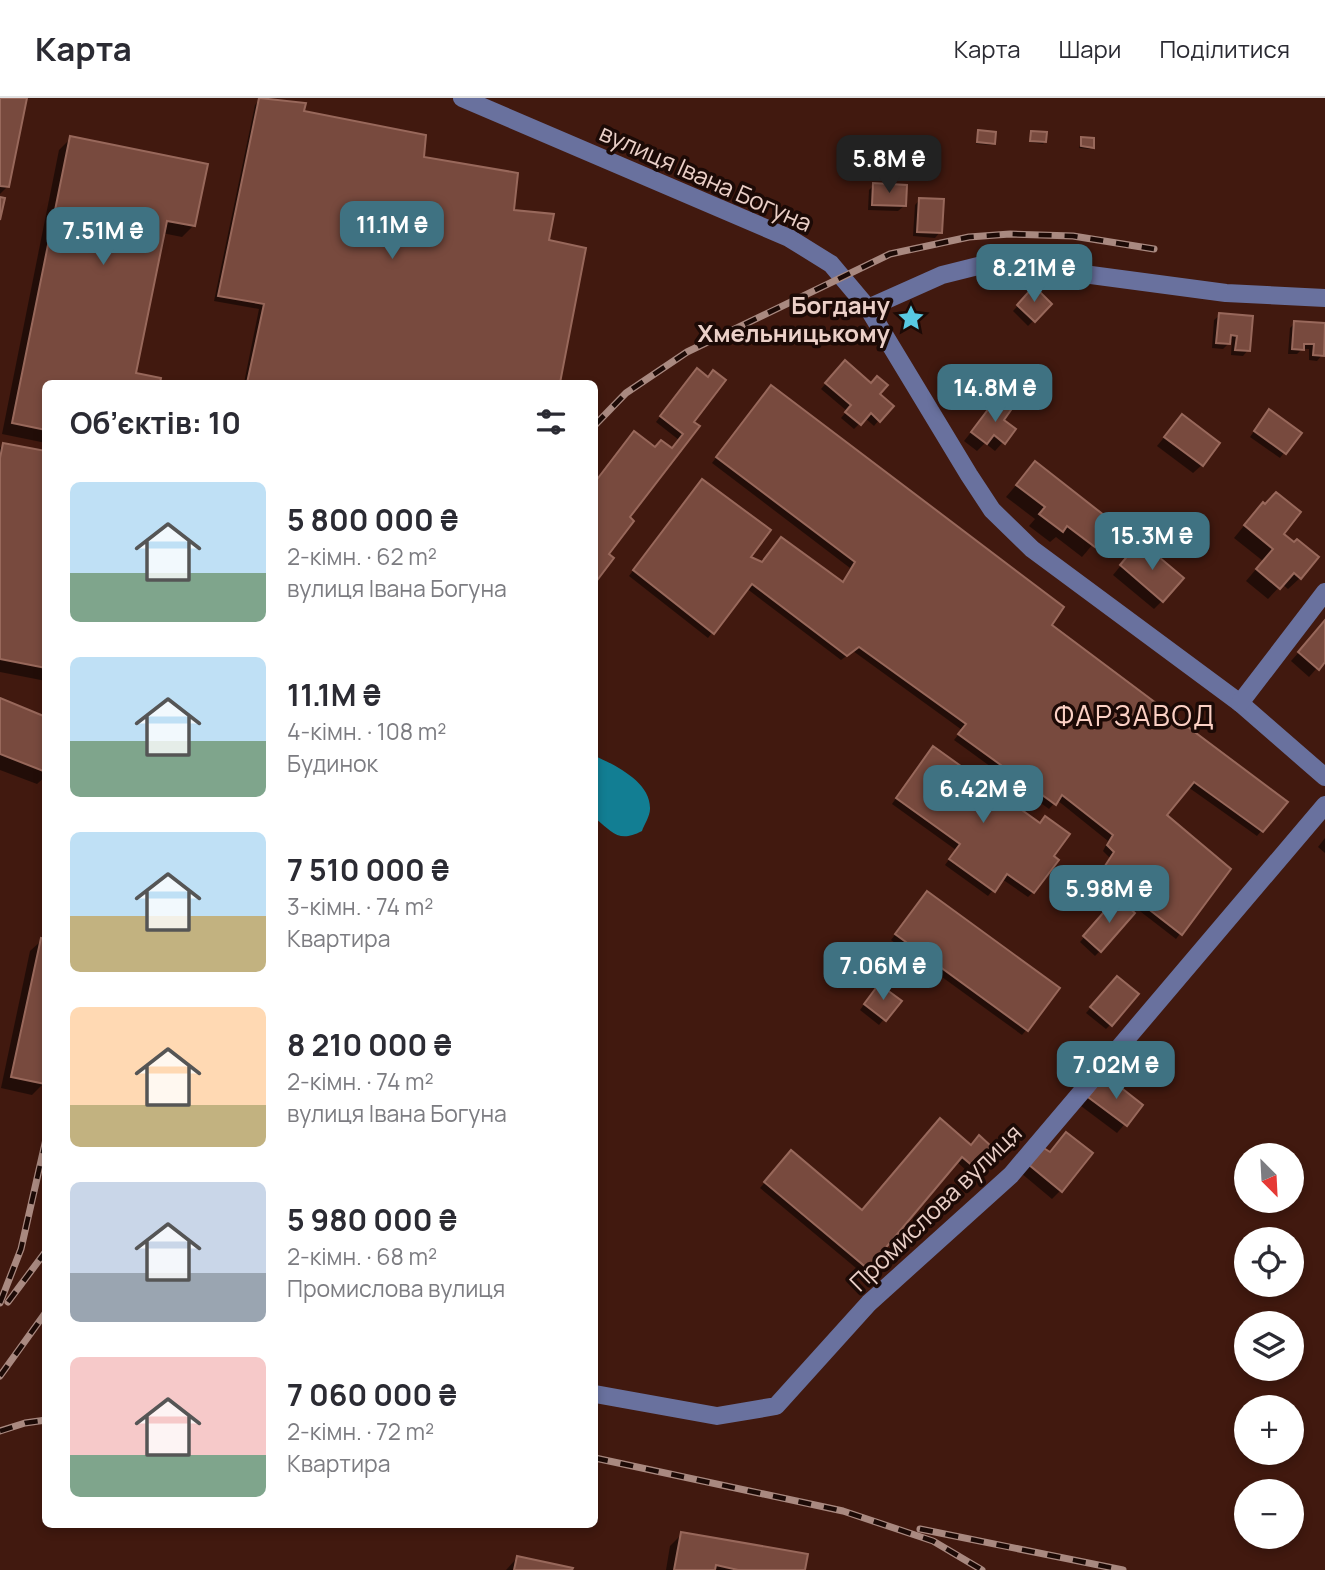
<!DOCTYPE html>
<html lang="uk">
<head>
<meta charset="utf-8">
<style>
  body { margin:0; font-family:Manrope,sans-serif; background:#f2f2f3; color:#2b2b33; height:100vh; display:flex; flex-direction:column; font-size:26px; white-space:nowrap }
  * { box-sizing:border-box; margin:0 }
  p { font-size:23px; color:#7c7c81 }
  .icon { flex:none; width:38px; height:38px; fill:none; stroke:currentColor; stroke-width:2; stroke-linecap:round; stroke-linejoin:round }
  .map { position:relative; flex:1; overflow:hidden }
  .details { position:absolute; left:42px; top:282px; width:556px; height:1148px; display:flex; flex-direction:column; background:#fff; border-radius:10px; box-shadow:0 4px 10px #0003 }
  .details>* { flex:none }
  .needle { width:46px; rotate:156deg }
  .fabs { position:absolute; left:1234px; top:1045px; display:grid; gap:14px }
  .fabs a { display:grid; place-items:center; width:70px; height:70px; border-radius:50%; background:#fff; box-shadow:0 4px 10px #0003; font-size:35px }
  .price { position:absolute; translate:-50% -60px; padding:0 16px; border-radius:14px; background:#3f7282; color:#fff; font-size:23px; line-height:46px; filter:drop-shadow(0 2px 4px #0008) }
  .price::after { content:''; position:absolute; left:50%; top:42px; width:21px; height:16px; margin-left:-10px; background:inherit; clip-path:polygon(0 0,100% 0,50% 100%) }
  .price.active { background:#222; color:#fff }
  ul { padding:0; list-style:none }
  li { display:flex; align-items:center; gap:21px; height:175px; padding:0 28px }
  li span { display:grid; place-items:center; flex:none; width:196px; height:140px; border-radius:10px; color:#555 }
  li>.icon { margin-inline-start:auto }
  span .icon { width:84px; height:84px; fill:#fffc; stroke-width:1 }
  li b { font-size:30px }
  h2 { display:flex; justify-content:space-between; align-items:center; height:84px; padding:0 28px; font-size:30px }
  header { display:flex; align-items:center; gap:42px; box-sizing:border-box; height:98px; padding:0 35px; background:#fff; border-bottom:2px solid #e1e1e2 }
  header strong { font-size:33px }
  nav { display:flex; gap:38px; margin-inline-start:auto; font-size:24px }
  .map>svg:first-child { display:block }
</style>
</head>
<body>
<header>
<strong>Карта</strong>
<nav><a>Карта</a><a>Шари</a><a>Поділитися</a></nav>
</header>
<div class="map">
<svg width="1325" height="1472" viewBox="0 0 1325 1472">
  <rect width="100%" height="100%" fill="#41190f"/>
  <path fill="#127e93" d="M 595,658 C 615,667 651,684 650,711 C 650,718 644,727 642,733 C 619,745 613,735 595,720 Z"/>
  <g fill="#0007">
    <polygon points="0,0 25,0 7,89 0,96"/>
    <polygon points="260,1 302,14 422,61 512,114 547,144 584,151 558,285 244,285 259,211 214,203 255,7"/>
    <polygon points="979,34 994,45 991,47 976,46"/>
    <polygon points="1032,35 1045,44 1043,46 1029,44"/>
    <polygon points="71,40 194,127 182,139 162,135 134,277 159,282 158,285 46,285 46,345 2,336 59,52"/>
    <polygon points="1082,41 1092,49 1090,51 1079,50"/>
    <polygon points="874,87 904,108 898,113 868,112 869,92"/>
    <polygon points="920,101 940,134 935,140 913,138 915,107"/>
    <polygon points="1034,191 1050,206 1028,228 1013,213"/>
    <polygon points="1220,217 1251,220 1248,252 1243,258 1231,257 1232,242 1223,251 1212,250 1214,222"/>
    <polygon points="1295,225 1324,227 1322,257 1317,263 1309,262 1309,251 1302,251 1297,256 1288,256 1290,230"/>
    <polygon points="840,270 877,296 879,322 874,328 865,320 854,331 841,320 847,313 821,291"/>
    <polygon points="692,278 691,324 627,420 595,482 595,385 655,351 671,352 679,342 656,324"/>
    <polygon points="766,294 1050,527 1262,732 1257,738 1188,689 1165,717 1229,771 1176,841 1097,780 1110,760 1103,753 1108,743 1057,702 1049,711 954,642 962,632 853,553 841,562 746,490 708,540 629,478 697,389 749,459 761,466 842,485 850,470 712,365"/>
    <polygon points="996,303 1002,323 1003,344 995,353 985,345 977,353 964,343"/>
    <polygon points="1182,318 1202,367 1193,375 1157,348"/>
    <polygon points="1264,319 1299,335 1280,360 1250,339"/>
    <polygon points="4,346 46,355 46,583 0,574 0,350"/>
    <polygon points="1035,365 1111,425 1082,459 1056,439 1050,444 1029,428 1035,421 1006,399"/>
    <polygon points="1252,418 1281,436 1300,480 1288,491 1282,486 1268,501 1246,483 1263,463 1234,440"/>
    <polygon points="1132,454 1162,503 1154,511 1113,477"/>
    <polygon points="1325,525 1325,561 1309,579 1291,563"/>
    <polygon points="0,602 46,621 46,678 37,686 0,672"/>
    <polygon points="928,655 1052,759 1033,794 1028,799 1002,781 988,798 945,767 956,752 892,706"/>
    <polygon points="1325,740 1325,755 1318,749"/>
    <polygon points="927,795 1027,931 1022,937 891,842"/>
    <polygon points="1112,807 1100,853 1095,858 1080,844"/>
    <polygon points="42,842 46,843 46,977 44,985 32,997 1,990 30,853"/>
    <polygon points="1112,885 1111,926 1106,931 1086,915"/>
    <polygon points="874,893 899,903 879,927 860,912"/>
    <polygon points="1097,988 1141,1007 1117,1035 1081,1008"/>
    <polygon points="935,1027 972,1068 967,1073 957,1064 862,1175 760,1090 786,1060 861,1114"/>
    <polygon points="1034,1059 1061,1092 1052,1101 1021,1075"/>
    <polygon points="682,1436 803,1472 666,1472 670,1448"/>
    <polygon points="517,1460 570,1472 506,1472"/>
  </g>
  <g fill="#784a3e" stroke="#98685b" stroke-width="2">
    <polygon points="0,0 27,0 9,89 0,88"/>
    <polygon points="259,0 306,5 304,13 426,37 424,59 518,75 514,112 554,116 549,142 586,150 560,285 247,285 264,206 218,198"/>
    <polygon points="978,32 996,34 995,46 977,44"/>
    <polygon points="1031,33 1047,34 1046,44 1030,43"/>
    <polygon points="70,38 208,66 195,128 167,123 136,275 161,280 160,285 46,285 46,332 12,325"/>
    <polygon points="1081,39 1094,40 1094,50 1081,48"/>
    <polygon points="873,85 907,87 906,108 872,107"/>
    <polygon points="0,99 5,100 0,122"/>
    <polygon points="919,100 944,101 942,135 917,134"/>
    <polygon points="1034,188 1052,206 1035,224 1017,207"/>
    <polygon points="1219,215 1253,218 1250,253 1235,252 1237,238 1231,237 1230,246 1216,245"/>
    <polygon points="1294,223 1325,225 1324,258 1313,257 1314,246 1304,246 1304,252 1292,251"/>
    <polygon points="845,262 871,285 877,278 888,287 880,296 894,308 880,324 871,315 861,327 845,314 851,307 825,285"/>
    <polygon points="697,270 708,279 713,272 726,282 694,324 700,328 630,419 634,423 609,456 614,460 595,485 595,384 634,333 655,349 661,342 672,350 683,336 660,318"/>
    <polygon points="771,287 1064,509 1052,527 1288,704 1263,734 1194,684 1167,717 1231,771 1182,837 1101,774 1114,754 1107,747 1113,737 1062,697 1056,707 958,636 966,626 859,549 847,558 752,486 714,536 633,472 702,381 771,432 751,459 762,464 781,439 843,484 855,464 716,359"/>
    <polygon points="996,301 1011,312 1004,322 1016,331 1005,346 994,337 987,346 971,334"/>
    <polygon points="1269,311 1302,335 1286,356 1254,333"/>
    <polygon points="1182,316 1220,345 1203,368 1164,339"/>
    <polygon points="3,345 46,353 46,570 0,561 0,360"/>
    <polygon points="1035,363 1114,425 1095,449 1067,428 1063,434 1039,416 1045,409 1016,387"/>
    <polygon points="1276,394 1301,414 1284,436 1294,444 1297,441 1319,459 1301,481 1294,475 1280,491 1256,471 1273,451 1244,427 1263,404 1265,406"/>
    <polygon points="1140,443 1184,480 1163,504 1120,467"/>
    <polygon points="1325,522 1325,564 1319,572 1298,554"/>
    <polygon points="0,600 46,619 46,674 0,656"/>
    <polygon points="933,648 1040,725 1045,718 1070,736 1054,758 1059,762 1034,795 1007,776 995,794 949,761 960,746 896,700"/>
    <polygon points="927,793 1060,890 1028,933 895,836"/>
    <polygon points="1117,799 1135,815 1101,854 1083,838"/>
    <polygon points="41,840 46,841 45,986 11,979"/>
    <polygon points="1117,878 1139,896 1112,928 1090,909"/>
    <polygon points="879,886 902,903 886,923 864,906"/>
    <polygon points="1105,977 1143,1007 1127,1028 1088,999"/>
    <polygon points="940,1020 971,1047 979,1037 991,1048 974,1069 962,1059 868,1171 764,1084 791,1052 862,1112"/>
    <polygon points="1066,1034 1093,1055 1062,1094 1028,1066 1042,1049 1050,1054"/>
    <polygon points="681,1434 808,1456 805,1472 738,1472 716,1467 715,1472 674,1472"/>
    <polygon points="517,1458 573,1470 572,1472 514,1472"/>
  </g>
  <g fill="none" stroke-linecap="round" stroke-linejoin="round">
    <g stroke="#69719e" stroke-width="18">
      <polyline points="462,0 789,140 831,166 868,210 969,377 992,412 1032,451 1240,605 1325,679"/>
      <polyline points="868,210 942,177 986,166 1031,169 1226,195 1325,200"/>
      <polyline points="1240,605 1325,494"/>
      <polyline points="595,1296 717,1318 776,1308 869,1205 1011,1077 1325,707"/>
    </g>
    <defs>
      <g id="rail">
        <polyline points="595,327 626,295 687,254 890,156 969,139 1010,136 1073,138 1154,151"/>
        <polyline points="8,1204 46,1153"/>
        <polyline points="0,1205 21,1151 46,1041"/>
        <polyline points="0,1278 46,1214"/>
        <polyline points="0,1333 25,1325 46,1322"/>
        <polyline points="595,1360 843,1413 933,1443 982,1472"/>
        <polyline points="920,1431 1123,1472"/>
      </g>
    </defs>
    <use href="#rail" stroke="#a98980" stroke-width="7"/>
    <use href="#rail" stroke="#1c0a06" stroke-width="4.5" stroke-dasharray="13" stroke-linecap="butt"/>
  </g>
  <defs>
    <symbol id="sight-bare" viewBox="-9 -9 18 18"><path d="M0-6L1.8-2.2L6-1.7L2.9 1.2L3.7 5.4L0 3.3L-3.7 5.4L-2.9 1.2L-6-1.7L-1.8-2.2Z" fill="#58c9e3" stroke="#1c0a06" stroke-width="2.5" paint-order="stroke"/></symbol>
  </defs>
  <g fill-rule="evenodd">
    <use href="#sight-bare" x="892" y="201" width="38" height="38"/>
  </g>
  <g text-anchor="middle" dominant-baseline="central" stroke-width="7" stroke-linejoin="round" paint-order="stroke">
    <g font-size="24" fill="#ebd0c8" stroke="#1c0a06">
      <text transform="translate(706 79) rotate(24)">вулиця Івана Богуна</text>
      <text transform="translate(935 1109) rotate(-44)">Промислова вулиця</text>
    </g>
    <g font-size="24" font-weight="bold" fill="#ebd0c8" stroke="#1c0a06" text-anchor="end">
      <text x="890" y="206">Богдану<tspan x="890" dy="28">Хмельницькому</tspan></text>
    </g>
    <g font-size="28" letter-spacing="2" fill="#fbd0c4" stroke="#1c0a06">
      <text x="1135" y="617">ФАРЗАВОД</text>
    </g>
  </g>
</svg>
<div class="fabs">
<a><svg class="needle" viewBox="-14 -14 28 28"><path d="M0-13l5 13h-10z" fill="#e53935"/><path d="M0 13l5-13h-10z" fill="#7c7c81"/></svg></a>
<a><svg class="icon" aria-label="locate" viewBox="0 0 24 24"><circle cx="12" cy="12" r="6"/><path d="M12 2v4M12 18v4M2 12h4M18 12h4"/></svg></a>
<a><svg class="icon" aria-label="layers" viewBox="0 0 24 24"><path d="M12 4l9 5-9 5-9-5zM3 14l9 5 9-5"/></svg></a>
<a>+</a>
<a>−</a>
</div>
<b class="price active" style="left:889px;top:97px">5.8M ₴</b>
<b class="price" style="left:392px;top:163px">11.1M ₴</b>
<b class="price" style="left:103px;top:169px">7.51M ₴</b>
<b class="price" style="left:1034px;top:206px">8.21M ₴</b>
<b class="price" style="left:995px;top:326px">14.8M ₴</b>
<b class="price" style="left:1152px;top:474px">15.3M ₴</b>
<b class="price" style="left:983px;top:727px">6.42M ₴</b>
<b class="price" style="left:1109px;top:827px">5.98M ₴</b>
<b class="price" style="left:883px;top:904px">7.06M ₴</b>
<b class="price" style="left:1116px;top:1003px">7.02M ₴</b>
<section class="details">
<h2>Об’єктів: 10<svg class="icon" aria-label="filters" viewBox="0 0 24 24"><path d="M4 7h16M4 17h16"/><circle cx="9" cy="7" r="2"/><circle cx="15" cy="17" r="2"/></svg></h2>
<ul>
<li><span style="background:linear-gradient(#bfe0f5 65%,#7fa58c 0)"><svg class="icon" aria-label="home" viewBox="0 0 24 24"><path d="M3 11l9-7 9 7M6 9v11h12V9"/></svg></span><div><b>5 800 000 ₴</b><p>2-кімн. · 62 m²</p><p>вулиця Івана Богуна</p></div></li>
<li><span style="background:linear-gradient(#bfe0f5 60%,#7fa58c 0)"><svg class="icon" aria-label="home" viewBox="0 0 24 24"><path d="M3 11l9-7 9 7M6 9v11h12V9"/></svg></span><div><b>11.1M ₴</b><p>4-кімн. · 108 m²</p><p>Будинок</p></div></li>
<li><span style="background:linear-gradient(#bfe0f5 60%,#c2b280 0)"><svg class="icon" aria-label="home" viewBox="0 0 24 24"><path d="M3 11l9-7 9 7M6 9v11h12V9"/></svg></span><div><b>7 510 000 ₴</b><p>3-кімн. · 74 m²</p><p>Квартира</p></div></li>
<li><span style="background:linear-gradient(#ffd9b3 70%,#c2b280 0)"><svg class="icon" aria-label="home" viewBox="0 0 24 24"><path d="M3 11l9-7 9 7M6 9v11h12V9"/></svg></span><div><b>8 210 000 ₴</b><p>2-кімн. · 74 m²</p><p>вулиця Івана Богуна</p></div></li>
<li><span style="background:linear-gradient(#c9d6e8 65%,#9aa5b1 0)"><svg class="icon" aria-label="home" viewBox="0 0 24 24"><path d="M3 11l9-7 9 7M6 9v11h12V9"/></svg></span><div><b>5 980 000 ₴</b><p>2-кімн. · 68 m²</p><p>Промислова вулиця</p></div></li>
<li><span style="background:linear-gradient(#f6c9c9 70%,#7fa58c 0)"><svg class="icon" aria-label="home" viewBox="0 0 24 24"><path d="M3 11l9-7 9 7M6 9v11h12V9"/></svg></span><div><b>7 060 000 ₴</b><p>2-кімн. · 72 m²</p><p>Квартира</p></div></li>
</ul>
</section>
</div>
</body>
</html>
